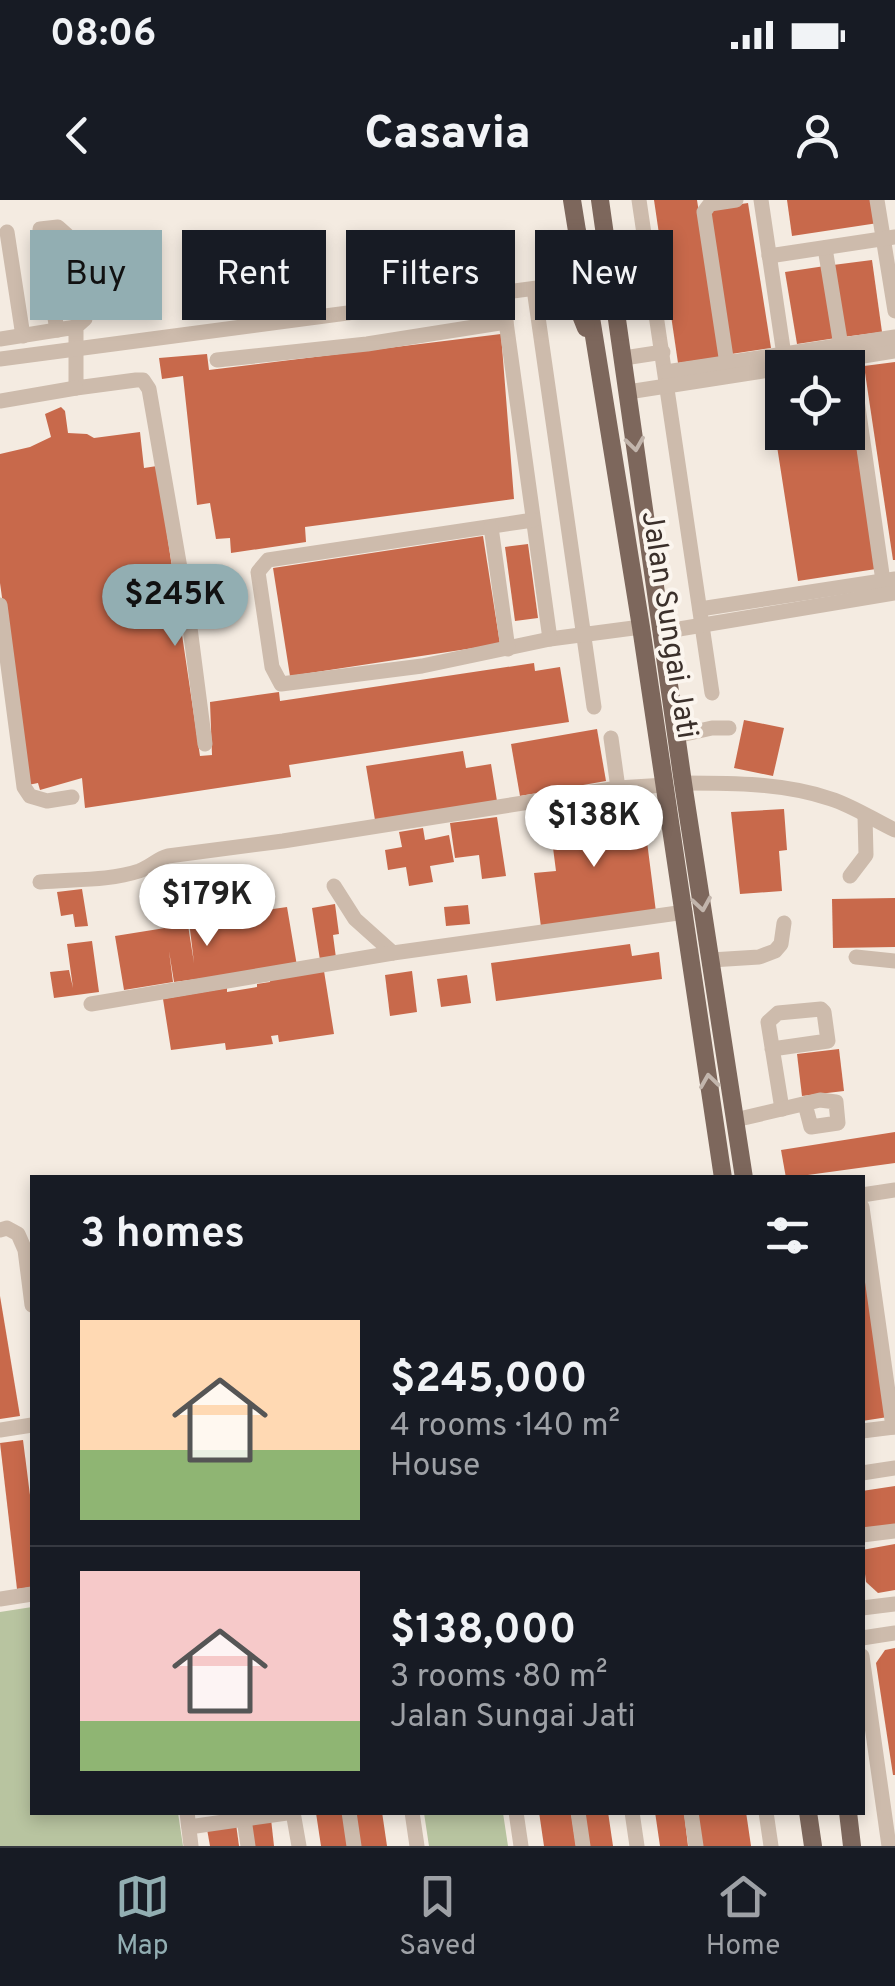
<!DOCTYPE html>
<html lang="en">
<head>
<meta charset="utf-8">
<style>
  body { margin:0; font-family:Overpass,sans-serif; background:#242831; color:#f1f3f6; height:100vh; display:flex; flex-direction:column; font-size:38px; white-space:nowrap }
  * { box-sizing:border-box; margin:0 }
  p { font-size:32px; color:#9ea1a6 }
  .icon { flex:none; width:55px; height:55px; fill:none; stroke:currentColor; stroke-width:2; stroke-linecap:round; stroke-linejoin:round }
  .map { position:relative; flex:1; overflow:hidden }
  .side { position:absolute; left:30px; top:975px; width:835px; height:640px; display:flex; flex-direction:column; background:#171b24; border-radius:0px; box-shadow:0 5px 15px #0003 }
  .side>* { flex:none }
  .guide { position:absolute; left:30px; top:30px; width:835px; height:90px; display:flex; gap:20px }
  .controls { position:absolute; left:765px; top:150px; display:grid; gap:20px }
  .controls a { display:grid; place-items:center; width:100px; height:100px; border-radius:0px; background:#171b24; box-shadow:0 5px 15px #0003; font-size:50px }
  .price { position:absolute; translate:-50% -85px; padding:0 22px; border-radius:35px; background:#fff; color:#222; font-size:32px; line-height:65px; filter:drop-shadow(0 2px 5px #0008) }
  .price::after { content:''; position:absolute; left:50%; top:60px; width:30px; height:22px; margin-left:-15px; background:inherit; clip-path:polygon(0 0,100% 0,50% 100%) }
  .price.on { background:#92aeb2; color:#111 }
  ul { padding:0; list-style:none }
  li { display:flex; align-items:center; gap:30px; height:250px; padding:0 50px }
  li+li { border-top:2px solid #363941 }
  li span { display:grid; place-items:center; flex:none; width:280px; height:200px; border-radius:0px; color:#555 }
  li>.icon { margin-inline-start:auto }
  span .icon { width:120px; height:120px; fill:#fffc; stroke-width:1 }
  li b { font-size:42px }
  h2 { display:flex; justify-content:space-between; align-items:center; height:120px; padding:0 50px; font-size:42px }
  .tag { padding:0 35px; border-radius:0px; background:#171b24; box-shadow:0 5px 15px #0003; font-size:35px; line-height:90px }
  .tag.on { background:#92aeb2; color:#111 }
  .status { display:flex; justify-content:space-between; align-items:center; height:70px; padding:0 50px; background:#171b24; direction:ltr }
  .status svg { height:28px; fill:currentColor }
  header { display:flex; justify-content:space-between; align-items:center; height:130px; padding:0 50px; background:#171b24; font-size:45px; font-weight:800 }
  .menu { display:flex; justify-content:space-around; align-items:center; height:140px; border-top:2px solid #363941; background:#171b24; font-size:28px; color:#9ea1a6 }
  .menu a { display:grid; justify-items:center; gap:5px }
  .menu .on { color:#92aeb2 }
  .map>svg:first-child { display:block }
</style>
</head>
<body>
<div class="status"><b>08:06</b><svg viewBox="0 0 49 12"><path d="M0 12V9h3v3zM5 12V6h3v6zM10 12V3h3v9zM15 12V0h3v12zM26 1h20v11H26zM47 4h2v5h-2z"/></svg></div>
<header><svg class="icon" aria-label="back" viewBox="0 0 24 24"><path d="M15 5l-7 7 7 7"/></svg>Casavia<svg class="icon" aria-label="person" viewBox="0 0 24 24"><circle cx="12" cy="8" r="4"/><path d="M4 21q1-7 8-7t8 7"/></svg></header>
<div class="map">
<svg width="895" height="1646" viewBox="0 0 895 1646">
  <rect width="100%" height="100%" fill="#f4ebe1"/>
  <g fill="#b8c4a0">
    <polygon points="32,1407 32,1612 178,1613 183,1646 0,1646 0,1412"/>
    <polygon points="424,1613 503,1613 508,1646 429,1646"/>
  </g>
  <g fill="#c8694b">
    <polygon points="654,0 697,0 721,157 678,163"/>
    <polygon points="787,0 874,0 878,23 792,36"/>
    <polygon points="748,3 771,148 731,154 708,9"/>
    <polygon points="872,60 882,132 843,137 833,65"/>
    <polygon points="825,66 836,138 797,144 785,72"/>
    <polygon points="501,134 514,299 305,327 306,342 231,353 230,338 216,339 210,303 197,305 183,176 162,179 159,158 207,154 209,170"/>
    <polygon points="895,162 895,360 893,360 864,166"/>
    <polygon points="782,179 782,232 848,232 850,204 876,369 798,381 767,182"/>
    <polygon points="61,207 65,211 68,233 87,234 94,238 140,232 144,268 157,266 200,556 212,555 210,502 279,492 280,501 534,463 535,471 560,467 569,522 289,565 291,577 85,608 82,578 40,590 38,583 28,585 0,383 0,254 30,247 51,237 45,214"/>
    <polygon points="483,336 500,444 290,476 273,368"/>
    <polygon points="528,344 538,418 515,421 505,347"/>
    <polygon points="744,520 784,528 773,576 734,568"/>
    <polygon points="597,529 606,581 520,596 511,544"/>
    <polygon points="463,551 466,568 491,564 497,601 375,620 366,566"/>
    <polygon points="597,603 601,631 645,626 656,712 541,727 534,673 556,671 548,609"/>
    <polygon points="784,609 787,650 779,651 782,691 740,694 731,612"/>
    <polygon points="497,617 506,676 482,679 479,655 455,658 450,623"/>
    <polygon points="423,628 425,640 449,635 454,662 430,666 433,682 409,686 406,667 388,670 385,650 402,647 399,632"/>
    <polygon points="82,689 88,726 75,727 73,714 61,716 57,692"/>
    <polygon points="895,698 895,747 833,748 832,699"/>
    <polygon points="335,704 339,734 333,735 336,758 320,760 312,708"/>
    <polygon points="468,705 470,724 446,726 444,707"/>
    <polygon points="287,707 297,766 174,782 169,751 173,782 124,790 115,736 165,728 164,723 187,719 194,763 189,721"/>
    <polygon points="92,741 99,792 54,798 50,772 69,770 73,788 67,744"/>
    <polygon points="630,744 632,756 659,752 662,779 496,801 491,763"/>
    <polygon points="324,771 334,834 279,842 278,835 271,836 273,844 226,850 225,843 171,850 163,799 227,788 227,792 257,787 257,784 270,782 270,779"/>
    <polygon points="412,771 417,812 390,816 385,775"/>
    <polygon points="467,775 471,803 441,807 437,779"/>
    <polygon points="839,849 844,891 802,896 797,854"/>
    <polygon points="895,932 895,963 786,978 781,950"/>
    <polygon points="862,1059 888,1217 862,1221"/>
    <polygon points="0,1096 20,1216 0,1219"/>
    <polygon points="23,1240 32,1311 32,1387 17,1389 0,1243"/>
    <polygon points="895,1286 895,1331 862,1336 862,1291"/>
    <polygon points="895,1344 895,1390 878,1393 866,1382 862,1350"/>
    <polygon points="895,1448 895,1575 893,1575 876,1463 885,1450"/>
    <polygon points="345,1612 350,1646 321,1646 316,1613"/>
    <polygon points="351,1612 382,1612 387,1646 357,1646"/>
    <polygon points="539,1612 571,1612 576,1646 544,1646"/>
    <polygon points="579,1612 608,1612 613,1646 584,1646"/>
    <polygon points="655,1612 684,1612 688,1646 660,1646"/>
    <polygon points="695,1612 746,1612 751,1646 700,1646"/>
    <polygon points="271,1619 274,1646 249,1646 246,1622"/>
    <polygon points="236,1624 239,1646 210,1646 207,1629"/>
  </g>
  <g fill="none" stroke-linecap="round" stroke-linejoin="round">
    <g stroke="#cdbbac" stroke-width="15">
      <polyline points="639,0 712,493"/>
      <polyline points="761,0 784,155"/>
      <polyline points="877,0 895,111"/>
      <polyline points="7,32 23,136"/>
      <polyline points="825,48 841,146"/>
      <polyline points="769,56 895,37"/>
      <polyline points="534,89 594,507"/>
      <polyline points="502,93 550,439 641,427"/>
      <polyline points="76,127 85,119 67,35 58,27 40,29 57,130 76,127 76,188 136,180 143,180 149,189 189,420 205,544"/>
      <polyline points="0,139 57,130"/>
      <polyline points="624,158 663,152"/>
      <polyline points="851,158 895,151"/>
      <polyline points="0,159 612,78"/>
      <polyline points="217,160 367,144 506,122"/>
      <polyline points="727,164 704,12 710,4 736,0"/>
      <polyline points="788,168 851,158 883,381"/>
      <polyline points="666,172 895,137"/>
      <polyline points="628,192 782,168"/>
      <polyline points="0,201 76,188"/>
      <polyline points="533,320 268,360 258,372 272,467 281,484 422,466 550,439"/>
      <polyline points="491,327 508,449"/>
      <polyline points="0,405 24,587 30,596 47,601 72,597"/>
      <polyline points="700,409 895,379"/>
      <polyline points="661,432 895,393"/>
      <polyline points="676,536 712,528 729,528"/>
      <polyline points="611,538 618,588"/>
      <path d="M 683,583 C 733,583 784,583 831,599 C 853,606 874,620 895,630"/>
      <polyline points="850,676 866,655 865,616"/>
      <path d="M 40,682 C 72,679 109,681 139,671 C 150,667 157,659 168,656 L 283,641 L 618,588 L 665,585"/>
      <polyline points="334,686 355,719 393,753"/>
      <polyline points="856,757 895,761"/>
      <polyline points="711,760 759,757 775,751 781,744 784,723"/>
      <polyline points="91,804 393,753 685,712"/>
      <polyline points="772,849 828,841 824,812 821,809 778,813 768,822 782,909"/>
      <polyline points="735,920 820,900 836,902 838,923 811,927 805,904"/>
      <polyline points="862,995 895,990"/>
      <polyline points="862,1007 893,1227"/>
      <polyline points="0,1030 7,1028 18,1034 25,1050 32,1105"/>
      <polyline points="0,1230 32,1225"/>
      <polyline points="862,1231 895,1227"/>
      <polyline points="862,1273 895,1268"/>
      <polyline points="862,1335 895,1331"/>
      <polyline points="0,1399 32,1394"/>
      <polyline points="862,1408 895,1404"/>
      <polyline points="862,1438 895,1433"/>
      <polyline points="862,1456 889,1646"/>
      <polyline points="187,1612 191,1646"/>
      <polyline points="243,1612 248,1646"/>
      <polyline points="293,1612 299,1646"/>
      <polyline points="349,1612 354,1646"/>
      <polyline points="412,1612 417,1646"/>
      <polyline points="516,1612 521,1646"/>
      <polyline points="578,1612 583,1646"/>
      <polyline points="632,1612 637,1646"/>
      <polyline points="691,1612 696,1646"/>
      <polyline points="766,1612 771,1646"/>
      <polyline points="189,1627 294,1612"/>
    </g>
    <g stroke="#7d675c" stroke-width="18">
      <polyline points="572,0 641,427 723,978"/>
      <polyline points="600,0 683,583 744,978"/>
      <polyline points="560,86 578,108 586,128"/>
      <polyline points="544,87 563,66 577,32"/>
      <polyline points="808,1612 813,1646"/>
      <polyline points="848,1612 852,1646"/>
    </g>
  </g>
  <defs><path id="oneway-chevron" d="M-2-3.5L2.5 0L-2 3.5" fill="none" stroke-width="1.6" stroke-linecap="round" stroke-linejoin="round" transform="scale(2.5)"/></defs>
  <g stroke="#c2b5ac">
    <use href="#oneway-chevron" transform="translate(635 244) rotate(82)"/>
    <use href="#oneway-chevron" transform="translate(702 704) rotate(81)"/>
    <use href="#oneway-chevron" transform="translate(709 881) rotate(-98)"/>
  </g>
  <g text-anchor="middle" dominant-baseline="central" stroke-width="8" stroke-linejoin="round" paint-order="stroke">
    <g font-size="30" fill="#3b302b" stroke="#fbf5ee">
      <text transform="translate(668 425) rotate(81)">Jalan Sungai Jati</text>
    </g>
  </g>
</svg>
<div class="controls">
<a><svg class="icon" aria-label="locate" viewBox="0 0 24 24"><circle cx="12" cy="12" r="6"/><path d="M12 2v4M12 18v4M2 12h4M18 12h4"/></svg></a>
</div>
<b class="price on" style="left:175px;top:449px">$245K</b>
<b class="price" style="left:594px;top:670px">$138K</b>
<b class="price" style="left:207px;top:749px">$179K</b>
<div class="guide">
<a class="tag on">Buy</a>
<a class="tag">Rent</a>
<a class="tag">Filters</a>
<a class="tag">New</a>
</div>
<section class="side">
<h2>3 homes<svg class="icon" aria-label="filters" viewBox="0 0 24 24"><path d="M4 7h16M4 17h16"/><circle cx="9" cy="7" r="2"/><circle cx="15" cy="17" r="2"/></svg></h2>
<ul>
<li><span style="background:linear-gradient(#ffd9b3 65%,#8fb573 0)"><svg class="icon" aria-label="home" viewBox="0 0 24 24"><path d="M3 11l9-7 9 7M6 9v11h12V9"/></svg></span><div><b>$245,000</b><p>4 rooms · 140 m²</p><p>House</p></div></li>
<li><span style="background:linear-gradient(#f6c9c9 75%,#8fb573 0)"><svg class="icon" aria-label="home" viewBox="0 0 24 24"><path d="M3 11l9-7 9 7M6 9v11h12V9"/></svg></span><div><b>$138,000</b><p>3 rooms · 80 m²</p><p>Jalan Sungai Jati</p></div></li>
</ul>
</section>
</div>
<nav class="menu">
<a class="on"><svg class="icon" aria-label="map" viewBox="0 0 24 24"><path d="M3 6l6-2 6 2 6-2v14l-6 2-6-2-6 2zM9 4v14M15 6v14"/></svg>Map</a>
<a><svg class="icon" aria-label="saved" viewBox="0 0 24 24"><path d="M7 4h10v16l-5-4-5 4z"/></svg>Saved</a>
<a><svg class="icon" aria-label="home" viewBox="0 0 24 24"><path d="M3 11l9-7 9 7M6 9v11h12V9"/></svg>Home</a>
</nav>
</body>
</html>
